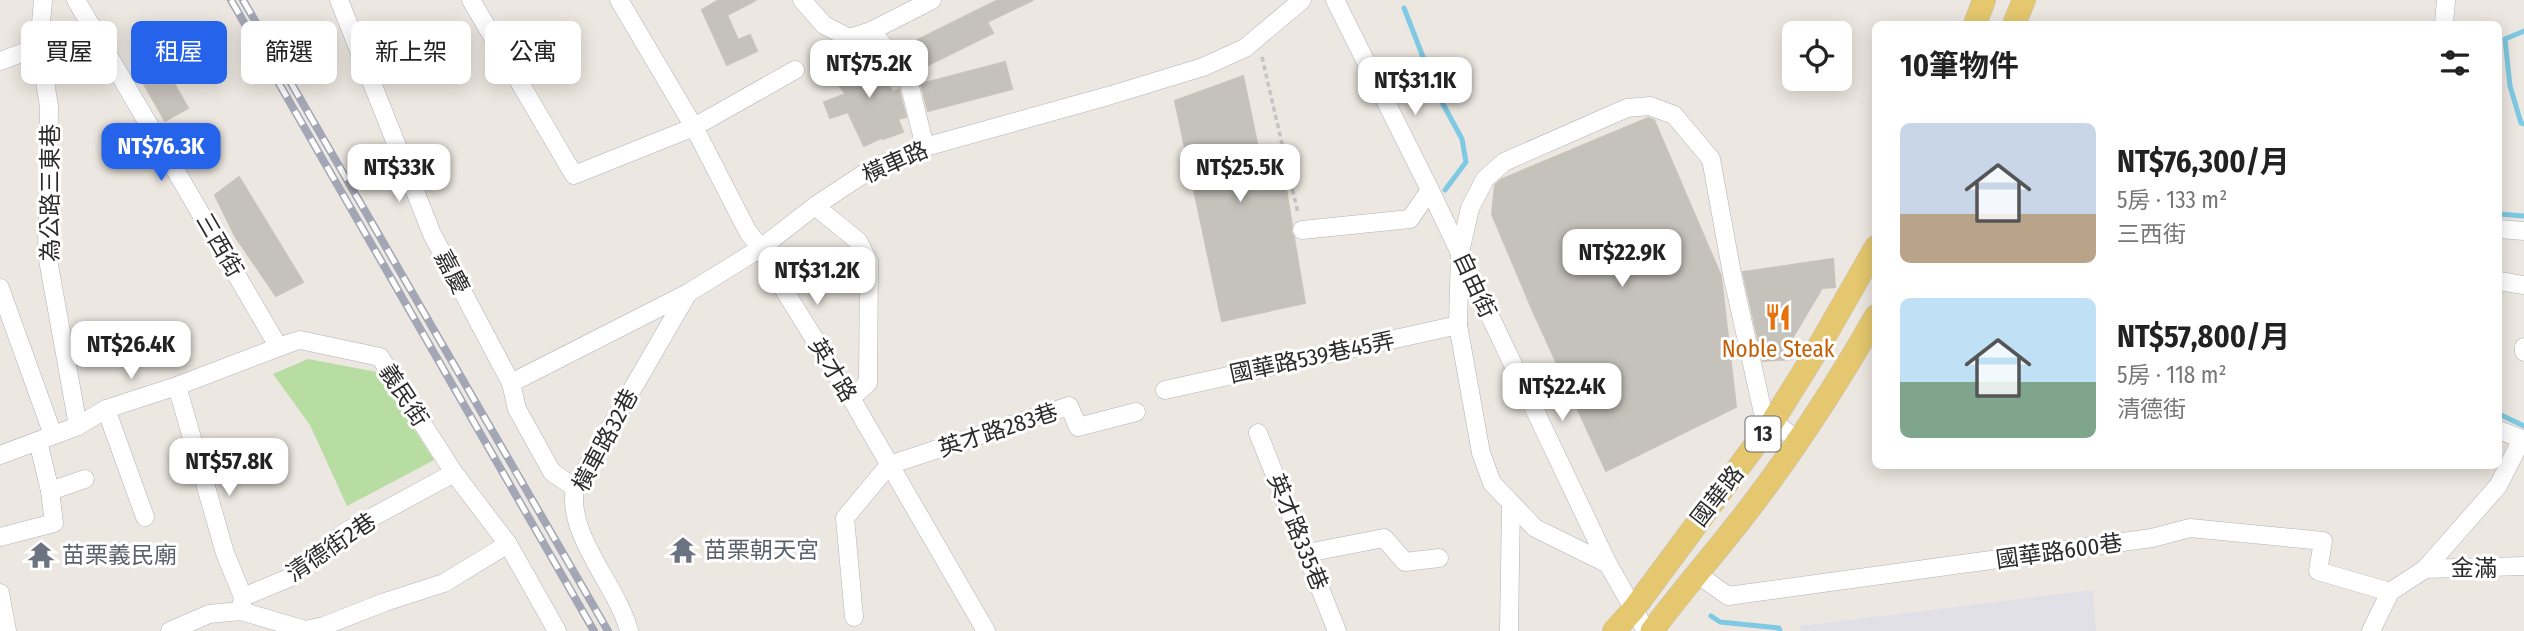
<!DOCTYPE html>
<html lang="zh-TW">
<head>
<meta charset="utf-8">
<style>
  body { margin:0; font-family:"Fira Sans Condensed","Noto Sans TC",sans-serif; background:#f2f2f2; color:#222; height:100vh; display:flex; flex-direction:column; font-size:26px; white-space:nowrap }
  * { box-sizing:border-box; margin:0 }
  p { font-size:23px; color:#767676 }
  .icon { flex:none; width:38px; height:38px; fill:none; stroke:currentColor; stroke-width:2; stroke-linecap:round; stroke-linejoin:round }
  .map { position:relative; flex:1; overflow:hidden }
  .side { position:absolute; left:1872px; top:21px; width:630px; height:448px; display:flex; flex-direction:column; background:#fff; border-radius:10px; box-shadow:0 4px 18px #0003 }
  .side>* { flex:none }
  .banner { position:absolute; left:21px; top:21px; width:665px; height:63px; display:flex; gap:14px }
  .tools { position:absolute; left:1782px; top:21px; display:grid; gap:14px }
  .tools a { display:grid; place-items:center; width:70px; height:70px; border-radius:10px; background:#fff; box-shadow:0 4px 18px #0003; font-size:35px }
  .price { position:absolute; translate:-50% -60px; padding:0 16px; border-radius:14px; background:#fff; color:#222; font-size:23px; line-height:46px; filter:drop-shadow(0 2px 4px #0008) }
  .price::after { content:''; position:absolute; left:50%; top:42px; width:21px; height:16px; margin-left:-10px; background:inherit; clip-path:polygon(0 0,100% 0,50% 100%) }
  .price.active { background:#2563eb; color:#fff }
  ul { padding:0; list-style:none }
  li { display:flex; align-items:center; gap:21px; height:175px; padding:0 28px }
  li span { display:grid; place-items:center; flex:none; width:196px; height:140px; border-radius:10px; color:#555 }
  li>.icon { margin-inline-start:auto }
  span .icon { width:84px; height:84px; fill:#fffc; stroke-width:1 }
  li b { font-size:30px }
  h2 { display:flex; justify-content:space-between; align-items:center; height:84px; padding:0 28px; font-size:30px }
  .chip { padding:0 24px; border-radius:10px; background:#fff; box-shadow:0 4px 18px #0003; font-size:24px; line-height:63px }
  .chip.active { background:#2563eb; color:#fff }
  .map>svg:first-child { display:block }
</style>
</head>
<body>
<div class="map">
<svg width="2524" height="631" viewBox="0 0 2524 631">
  <rect width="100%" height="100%" fill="#ece7e0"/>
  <polygon fill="#e1e0e6" points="2093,590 2096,631 1800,631 1800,626"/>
  <polygon fill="#b7dda2" points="308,359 377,372 434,460 347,506 310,425 273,374"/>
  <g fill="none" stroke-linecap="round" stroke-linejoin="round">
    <g stroke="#7ec9e3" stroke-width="5">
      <polyline points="1404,8 1437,93 1462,139 1466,162 1445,190"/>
      <polyline points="2524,31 2505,39 2510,86 2521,123 2524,124"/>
      <polyline points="2499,214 2524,216"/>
      <polyline points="2499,414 2524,426"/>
      <polyline points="1711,616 1720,622 1779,628 1780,631"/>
    </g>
  </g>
  <g fill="#c5c1bb" stroke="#c8c3ba" stroke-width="2">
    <polygon points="719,0 756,0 727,15 738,40 750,35 757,51 727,65 702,10"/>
    <polygon points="998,0 1033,0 987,22 993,33 918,70 901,48"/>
    <polygon points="860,56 868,65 880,59 896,76 897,81 889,85 892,92 899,90 906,117 898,119 903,132 883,139 883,137 864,146 848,112 830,118 824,102 846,94 833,78"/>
    <polygon points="1005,62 1012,89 928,111 921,84"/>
    <polygon points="164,66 188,108 165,121 141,79"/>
    <polygon points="1243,76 1261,162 1281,158 1292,225 1291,232 1294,238 1305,303 1222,321 1175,101"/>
    <polygon points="1648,118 1654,120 1721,276 1736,407 1606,471 1532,309 1492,214 1495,185 1502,179"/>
    <polygon points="239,177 303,282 276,296 235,236 215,195"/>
    <polygon points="1833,259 1835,287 1822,288 1787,347 1791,359 1763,361 1743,272"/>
  </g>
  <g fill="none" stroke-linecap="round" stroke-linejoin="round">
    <defs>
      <g id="minor">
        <polyline points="43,0 39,46 49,106 47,254 78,426"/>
        <polyline points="76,0 278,346"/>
        <polyline points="339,0 432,234 511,383 517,409 552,472 575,488"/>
        <polyline points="471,0 574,175 694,127 795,70"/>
        <polyline points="619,0 694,127 748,232 761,248 773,272 851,398 986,631"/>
        <polyline points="802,0 824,25 849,38 871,31 932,0"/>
        <polyline points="1335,0 1430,190 1608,564 1646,631"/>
        <polyline points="2444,24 2446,0"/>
        <polyline points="871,31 906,71 925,147"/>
        <polyline points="0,61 93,27"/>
        <polyline points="815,206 858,241 869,262 868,383 851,398"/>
        <polyline points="2499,229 2524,231"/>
        <polyline points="1302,230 1410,219 1430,190"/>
        <polyline points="2499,281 2524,285"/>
        <polyline points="0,288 53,435"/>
        <polyline points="2524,347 2524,352"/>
        <polyline points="511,383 688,293 761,248 815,206 874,167 925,147 1108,96 1203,67 1245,48 1302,0"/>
        <polyline points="177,386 225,553 243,597 241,608"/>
        <polyline points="1165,390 1458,325"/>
        <polyline points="106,409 145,517"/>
        <polyline points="2499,430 2524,440"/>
        <polyline points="1258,433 1337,631"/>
        <polyline points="0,455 78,426 106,409 177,386 290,343 300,340 380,357 454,473 508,544 557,631"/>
        <polyline points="50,491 85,479"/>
        <polyline points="0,537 54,523 50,491 38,441"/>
        <polyline points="1307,553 1384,538 1405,562 1439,558"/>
        <polyline points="1608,564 1535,528 1492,483 1481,453 1458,325 1460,252 1470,208 1485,179 1504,162 1627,108 1650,106 1674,115 1711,159 1732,274 1763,413 1798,441"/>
        <polyline points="2425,569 2524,566"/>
        <polyline points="1697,574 1728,596 2152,538 2190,528 2323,541 2318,571 2390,592"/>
        <polyline points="0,593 7,631"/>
        <polyline points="243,597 289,578 345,532 454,473"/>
        <polyline points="854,617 845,518 889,465 1069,406 1078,427 1136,412"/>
        <polyline points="1509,630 1511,505"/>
        <polyline points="170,631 209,614 241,611 305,630 324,626 385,602 444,583 508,544"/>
        <path d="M 629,631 C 618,587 566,535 575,488 L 688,293"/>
        <polyline points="2371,631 2390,592 2425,569 2498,486 2522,439"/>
      </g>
      <g id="major">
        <polyline points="1975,24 1984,0"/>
        <polyline points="2014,24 2024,0"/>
        <polyline points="1614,631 1633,610 1773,421 1814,355 1876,247"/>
        <path d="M 1652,631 C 1680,593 1710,559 1739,522 C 1790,457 1835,388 1876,316"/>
      </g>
    </defs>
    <use href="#minor" stroke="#b0b2bb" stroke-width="19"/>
    <use href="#major" stroke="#c4c4c4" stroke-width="24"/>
    <polyline stroke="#c4c4c4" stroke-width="3.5" stroke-dasharray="5 3.5" stroke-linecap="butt" points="1262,57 1298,213"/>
    <use href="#minor" stroke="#fff" stroke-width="18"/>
    <use href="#major" stroke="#e4c76e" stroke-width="23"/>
    <defs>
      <g id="rail">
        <polyline points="231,0 594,631"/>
        <polyline points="243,0 608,631"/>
      </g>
    </defs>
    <use href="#rail" stroke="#a3a6b4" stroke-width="8"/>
    <use href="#rail" stroke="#fff" stroke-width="5" stroke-dasharray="16" stroke-linecap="butt"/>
  </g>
  <defs>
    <symbol id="restaurant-bare" viewBox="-9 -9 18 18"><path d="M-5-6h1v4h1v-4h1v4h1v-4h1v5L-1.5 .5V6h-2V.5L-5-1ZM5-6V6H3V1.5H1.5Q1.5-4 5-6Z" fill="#e8710a" stroke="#fff" stroke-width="2.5" paint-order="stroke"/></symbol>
    <symbol id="temple-bare" viewBox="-9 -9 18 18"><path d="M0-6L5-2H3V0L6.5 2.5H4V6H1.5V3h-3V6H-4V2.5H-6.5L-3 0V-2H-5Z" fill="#6b7280" stroke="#fff" stroke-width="2.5" paint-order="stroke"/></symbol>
  </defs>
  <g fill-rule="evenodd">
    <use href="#restaurant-bare" x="1759" y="298" width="38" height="38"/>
    <use href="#temple-bare" x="664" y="531" width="38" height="38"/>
    <use href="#temple-bare" x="22" y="536" width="38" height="38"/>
  </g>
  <g text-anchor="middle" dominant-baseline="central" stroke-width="6" stroke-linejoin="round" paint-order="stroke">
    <rect fill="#fff" stroke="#6b6b6b" stroke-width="2" x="1745.5" y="416.5" width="35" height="35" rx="5"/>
    <g font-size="21" font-weight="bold" fill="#2c2c2c">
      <text x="1763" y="434">13</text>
    </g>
    <g font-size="23" fill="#2c2c2c" stroke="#fff">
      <text transform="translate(895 162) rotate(-24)">橫車路</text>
      <text transform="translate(50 193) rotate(-90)">為公路三東巷</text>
      <text transform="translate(220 245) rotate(60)">三西街</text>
      <text transform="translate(452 272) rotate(62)">嘉慶</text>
      <text transform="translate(1475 285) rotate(65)">自由街</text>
      <text transform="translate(1312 357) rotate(-12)">國華路539巷45弄</text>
      <text transform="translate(833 370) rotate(59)">英才路</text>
      <text transform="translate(404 395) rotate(57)">義民街</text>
      <text transform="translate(998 430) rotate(-18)">英才路283巷</text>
      <text transform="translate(605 440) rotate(-62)">橫車路32巷</text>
      <text transform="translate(1717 496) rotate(-52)">國華路</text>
      <text transform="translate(1298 532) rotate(68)">英才路335巷</text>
      <text transform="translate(331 547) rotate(-34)">清德街2巷</text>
      <text transform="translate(2059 551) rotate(-8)">國華路600巷</text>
      <text x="2474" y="568">金滿</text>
    </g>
    <g font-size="23" fill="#c56008" stroke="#fff">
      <text x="1778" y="349">Noble Steak</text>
    </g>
    <g font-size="23" fill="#5b616d" stroke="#fff" text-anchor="start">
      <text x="704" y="550">苗栗朝天宮</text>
      <text x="62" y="555">苗栗義民廟</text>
    </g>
  </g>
</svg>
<div class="tools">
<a><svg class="icon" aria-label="locate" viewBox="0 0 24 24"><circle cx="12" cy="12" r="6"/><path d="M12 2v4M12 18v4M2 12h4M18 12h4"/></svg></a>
</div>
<b class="price" style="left:869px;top:100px">NT$75.2K</b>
<b class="price" style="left:1415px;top:117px">NT$31.1K</b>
<b class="price active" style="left:161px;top:183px">NT$76.3K</b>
<b class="price" style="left:399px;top:204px">NT$33K</b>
<b class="price" style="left:1240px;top:204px">NT$25.5K</b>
<b class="price" style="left:1622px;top:289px">NT$22.9K</b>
<b class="price" style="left:817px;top:307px">NT$31.2K</b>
<b class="price" style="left:131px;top:381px">NT$26.4K</b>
<b class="price" style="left:1562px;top:423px">NT$22.4K</b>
<b class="price" style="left:229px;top:498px">NT$57.8K</b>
<div class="banner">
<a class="chip">買屋</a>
<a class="chip active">租屋</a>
<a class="chip">篩選</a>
<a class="chip">新上架</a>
<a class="chip">公寓</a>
</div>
<section class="side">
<h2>10筆物件<svg class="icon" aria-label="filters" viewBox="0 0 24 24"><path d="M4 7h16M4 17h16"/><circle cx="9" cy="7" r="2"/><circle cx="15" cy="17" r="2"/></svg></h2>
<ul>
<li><span style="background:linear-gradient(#c9d6e8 65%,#b9a48a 0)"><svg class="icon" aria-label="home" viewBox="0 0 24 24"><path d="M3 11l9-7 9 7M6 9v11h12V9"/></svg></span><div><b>NT$76,300/月</b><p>5房 · 133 m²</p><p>三西街</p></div></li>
<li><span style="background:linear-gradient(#bfe0f5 60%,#7fa58c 0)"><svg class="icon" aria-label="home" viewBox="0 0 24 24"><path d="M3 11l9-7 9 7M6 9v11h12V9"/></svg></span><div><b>NT$57,800/月</b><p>5房 · 118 m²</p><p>清德街</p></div></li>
</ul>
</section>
</div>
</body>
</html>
